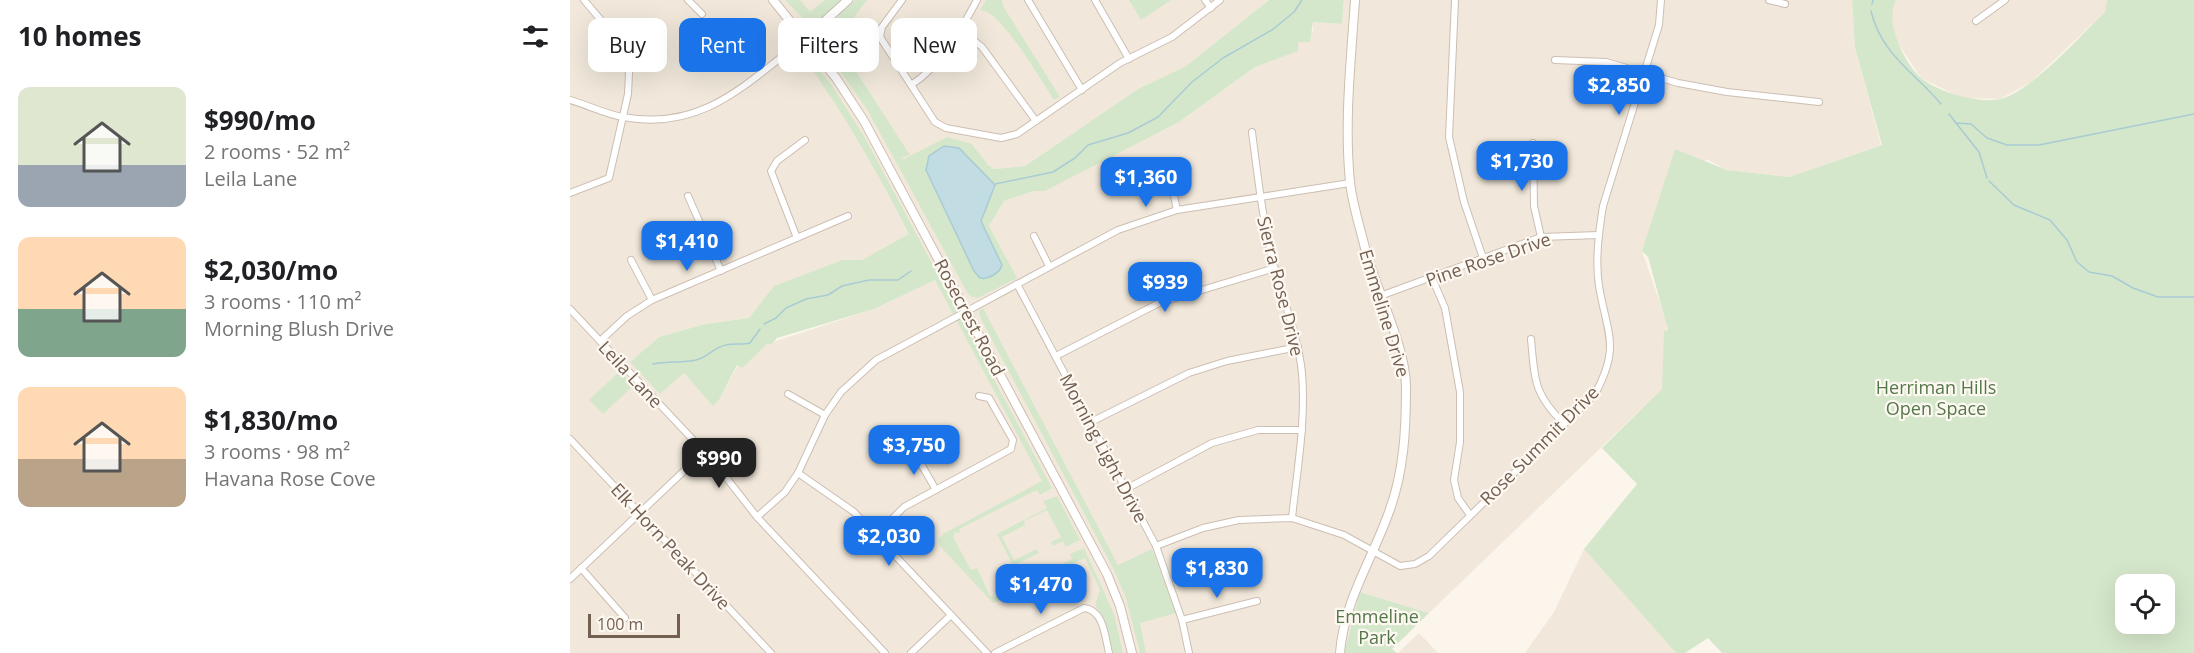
<!DOCTYPE html>
<html lang="en">
<head>
<meta charset="utf-8">
<style>
  body { margin:0; font-family:"Open Sans",sans-serif; background:#f6f6f6; color:#202124; height:100vh; display:flex; flex-direction:column; font-size:22px; white-space:nowrap }
  * { box-sizing:border-box; margin:0 }
  p { font-size:20px; color:#757577 }
  .icon { flex:none; width:33px; height:33px; fill:none; stroke:currentColor; stroke-width:2; stroke-linecap:round; stroke-linejoin:round }
  .map { position:relative; flex:1; overflow:hidden }
  .side { display:flex; flex-direction:column; background:#fff; width:570px }
  .side>* { flex:none }
  .banner { position:absolute; left:18px; top:18px; width:570px; height:54px; display:flex; gap:12px }
  .buttons { position:absolute; left:1545px; top:574px; display:grid; gap:12px }
  .buttons a { display:grid; place-items:center; width:60px; height:60px; border-radius:12px; background:#fff; box-shadow:0 6px 24px #0002; font-size:30px }
  .scale { position:absolute; left:18px; bottom:15px; width:92px; box-sizing:border-box; padding-left:6px; border:3px solid #735f51; border-top:0; font-size:16px; line-height:21px; white-space:nowrap; color:#735f51; -webkit-text-stroke:4px #fdf9f2; paint-order:stroke }
  .price { position:absolute; translate:-50% -51px; padding:0 14px; border-radius:12px; background:#1a73e8; color:#fff; font-size:20px; line-height:39px; filter:drop-shadow(0 2px 3px #0008) }
  .price::after { content:''; position:absolute; left:50%; top:36px; width:18px; height:14px; margin-left:-9px; background:inherit; clip-path:polygon(0 0,100% 0,50% 100%) }
  .price.on { background:#222; color:#fff }
  ul { padding:0; list-style:none }
  li { display:flex; align-items:center; gap:18px; height:150px; padding:0 18px }
  li span { display:grid; place-items:center; flex:none; width:168px; height:120px; border-radius:12px; color:#555 }
  li>.icon { margin-inline-start:auto }
  span .icon { width:72px; height:72px; fill:#fffc; stroke-width:1 }
  li b { font-size:26px }
  h2 { display:flex; justify-content:space-between; align-items:center; height:72px; padding:0 18px; font-size:26px }
  .chip { padding:0 21px; border-radius:12px; background:#fff; box-shadow:0 6px 24px #0002; font-size:21px; line-height:54px }
  .chip.on { background:#1a73e8; color:#fff }
  main { display:flex; flex:1; min-height:0 }
  .map>svg:first-child { display:block }
</style>
</head>
<body>
<main>
<section class="side">
<h2>10 homes<svg class="icon" aria-label="filters" viewBox="0 0 24 24"><path d="M4 7h16M4 17h16"/><circle cx="9" cy="7" r="2"/><circle cx="15" cy="17" r="2"/></svg></h2>
<ul>
<li><span style="background:linear-gradient(#dfe7d0 65%,#9aa5b1 0)"><svg class="icon" aria-label="home" viewBox="0 0 24 24"><path d="M3 11l9-7 9 7M6 9v11h12V9"/></svg></span><div><b>$990/mo</b><p>2 rooms · 52 m²</p><p>Leila Lane</p></div></li>
<li><span style="background:linear-gradient(#ffd9b3 60%,#7fa58c 0)"><svg class="icon" aria-label="home" viewBox="0 0 24 24"><path d="M3 11l9-7 9 7M6 9v11h12V9"/></svg></span><div><b>$2,030/mo</b><p>3 rooms · 110 m²</p><p>Morning Blush Drive</p></div></li>
<li><span style="background:linear-gradient(#ffd9b3 60%,#b9a48a 0)"><svg class="icon" aria-label="home" viewBox="0 0 24 24"><path d="M3 11l9-7 9 7M6 9v11h12V9"/></svg></span><div><b>$1,830/mo</b><p>3 rooms · 98 m²</p><p>Havana Rose Cove</p></div></li>
</ul>
</section>
<div class="map">
<svg width="1624" height="653" viewBox="0 0 1624 653">
  <rect width="100%" height="100%" fill="#fbf5ec"/>
  <g fill="#f1e8db" fill-rule="evenodd">
    <path d="M 0,0 L 699,0 L 616,66 L 568,89 L 455,166 L 424,169 L 418,166 L 402,144 L 327,164 L 400,296 L 446,278 L 419,226 L 434,201 L 464,191 L 475,190 L 609,122 L 685,67 L 721,51 L 727,42 L 743,31 L 743,22 L 772,24 L 774,0 L 1282,0 L 1285,48 L 1311,145 L 1219,177 L 1157,170 L 1136,159 L 1072,251 L 1097,323 L 1092,389 L 859,613 L 790,592 L 774,653 L 0,653 ZM 318,246 L 364,280 L 304,309 L 197,344 L 172,367 L 168,365 L 149,400 L 114,373 L 60,362 L 89,337 L 135,324 L 179,318 L 205,286 L 272,260 L 292,260 Z"/>
    <polygon points="1326,0 1537,0 1535,12 1461,82 1430,99 1392,98 1351,78 1325,39 1321,9"/>
    <polygon points="1014,549 1106,653 955,653 984,612"/>
    <polygon points="849,633 868,653 828,653"/>
  </g>
  <g fill="#d5e7cb" fill-rule="evenodd">
    <polygon points="215,0 230,0 240,12 255,0 272,0 247,23 239,25"/>
    <polygon points="285,0 297,0 284,17 292,23 265,39 340,155 331,158 334,159 377,137 402,144 418,165 424,169 455,166 568,89 616,66 699,0 774,0 772,24 743,22 740,42 728,42 728,51 685,67 609,122 475,191 464,191 434,201 419,226 447,278 408,298 400,296 394,287 298,111 250,42 251,33"/>
    <path d="M 416,0 L 432,0 L 433,6 L 490,97 L 484,100 C 472,82 431,10 410,10 Z"/>
    <polygon points="559,0 601,0 571,20"/>
    <path d="M 1282,0 L 1326,0 C 1314,21 1334,63 1351,78 C 1368,92 1409,104 1430,99 C 1461,92 1511,35 1535,12 L 1537,0 L 1624,0 L 1624,653 L 1152,653 L 1138,638 L 1115,653 L 1106,653 L 1014,549 L 1067,484 L 1032,448 L 1092,389 L 1094,331 L 1098,330 L 1078,257 L 1072,251 L 1105,149 L 1157,170 L 1219,177 L 1312,145 L 1285,48 ZM 1556,585 L 1594,585 L 1594,624 L 1556,624 Z"/>
    <path d="M 235,51 L 262,86 L 294,136 L 482,488 L 470,495 L 467,490 L 389,529 L 390,533 L 385,532 L 383,537 L 401,570 L 407,568 L 420,596 L 426,597 L 502,559 L 500,554 L 514,548 L 544,614 L 553,653 L 543,653 L 534,619 L 525,605 L 530,590 L 515,558 L 423,603 L 369,545 L 368,540 L 373,534 L 472,481 L 365,280 L 304,309 L 207,338 L 202,344 L 197,344 L 172,368 L 167,365 L 149,400 L 143,406 L 114,373 L 90,394 L 60,362 L 89,337 L 135,324 L 179,318 L 204,286 L 272,260 L 292,260 L 339,234 C 307,171 273,112 232,55 Z"/>
    <polygon points="413,308 548,565 582,549 606,613 570,623 576,653 570,653 556,598 543,568 411,319 409,311"/>
    <polygon points="50,371 63,386 33,414 19,400"/>
    <polygon points="487,496 510,540 496,547 493,541 483,546 481,542 491,537 477,510 454,521 455,525 432,537 444,560 467,549 469,553 443,566 427,534 477,508 473,501"/>
    <polygon points="790,592 859,613 822,649 827,653 774,653"/>
  </g>
  <path fill="#c2dce3" stroke="#a9cbd3" stroke-width="1.5" d="M 374,146 L 389,148 L 425,185 L 411,221 L 432,265 C 430,273 418,280 410,278 L 404,271 L 356,170 L 359,156 Z"/>
  <g fill="none" stroke-linecap="round" stroke-linejoin="round">
    <g stroke="#a9cbd3" stroke-width="1.5">
      <polyline points="1302,4 1303,0"/>
      <path d="M 1301,11 C 1311,54 1344,72 1371,104"/>
      <polyline points="1379,114 1386,123 1401,124 1417,138 1437,145 1469,145 1624,114"/>
      <polyline points="1386,123 1409,152 1417,178"/>
      <polyline points="1419,181 1444,205 1480,220 1497,240 1507,262 1519,272 1542,276 1563,288 1588,297 1624,297"/>
      <polyline points="425,184 483,172 505,158 518,145 558,133 588,117 622,82 653,58 702,30 724,12 732,0"/>
      <polyline points="194,324 206,318 216,308 236,299 258,295 272,286 299,280 328,280 341,271"/>
      <path d="M 83,364 C 98,361 112,363 126,360 C 138,357 144,347 156,345 C 165,343 172,345 180,343 L 190,329"/>
    </g>
    <defs>
      <g id="minor">
        <polyline points="118,0 132,14"/>
        <polyline points="332,0 312,27 310,37 365,122 376,128 431,138 447,134 550,63 602,37 650,0"/>
        <polyline points="458,0 512,90"/>
        <polyline points="525,0 559,59"/>
        <polyline points="635,0 641,8"/>
        <polyline points="885,0 879,137 894,202 913,258"/>
        <polyline points="1199,0 1215,4"/>
        <polyline points="1406,21 1435,0"/>
        <polyline points="390,29 412,47 466,121"/>
        <polyline points="985,60 1036,62 1108,83 1157,92 1249,102"/>
        <path d="M 341,85 C 371,66 391,30 407,0"/>
        <path d="M 0,100 C 18,105 35,114 53,117 C 134,132 177,82 236,38"/>
        <path d="M 682,132 C 688,178 693,223 704,267 C 714,303 728,336 732,373 C 736,421 727,471 722,518"/>
        <polyline points="963,143 964,206 971,237"/>
        <polyline points="601,182 607,210"/>
        <polyline points="0,193 39,178 58,94 59,73 46,38 14,0"/>
        <polyline points="118,196 151,271"/>
        <polyline points="464,236 479,266"/>
        <polyline points="227,238 201,171 207,161 235,140"/>
        <polyline points="61,260 82,300"/>
        <polyline points="862,278 875,308 890,392 890,442 884,480 888,498 900,515"/>
        <polyline points="447,284 586,546 612,620 619,653"/>
        <polyline points="810,296 971,237 1029,235"/>
        <polyline points="0,309 144,462 187,517 315,653"/>
        <path d="M 961,339 C 965,380 963,393 994,424"/>
        <polyline points="30,341 57,316 82,300 278,216"/>
        <polyline points="486,356 589,303 705,268"/>
        <polyline points="218,394 255,415"/>
        <polyline points="521,422 619,373 657,361 728,347"/>
        <polyline points="0,439 201,653"/>
        <polyline points="343,450 366,490"/>
        <polyline points="228,473 284,512 417,653"/>
        <polyline points="556,489 642,443 688,430 732,430"/>
        <polyline points="187,517 215,492 228,473 255,415 271,392 306,360 548,230 607,210 780,183"/>
        <polyline points="306,535 334,507 441,449 443,440 419,398 409,396"/>
        <path d="M 586,546 L 633,528 L 669,520 L 722,518 L 774,535 L 830,566 L 845,564 L 859,556 L 1025,394 C 1051,346 1037,334 1029,286 C 1025,260 1029,231 1033,206 L 1089,25 L 1091,0"/>
        <polyline points="11,568 55,618"/>
        <polyline points="0,579 134,452"/>
        <polyline points="612,620 687,601"/>
        <polyline points="341,653 381,615"/>
        <path d="M 425,653 L 514,608 C 534,610 535,637 539,653"/>
      </g>
      <g id="tertiary">
        <polyline points="236,38 278,0"/>
        <path d="M 770,653 C 774,601 802,560 819,512 C 834,472 836,430 836,387 C 836,346 804,286 794,244 C 789,224 782,202 780,182 C 774,122 781,60 785,0"/>
      </g>
      <polyline id="secondary" points="203,0 266,78 294,121 537,574 550,606 562,653"/>
    </defs>
    <use href="#minor" stroke="#ccbeb2" stroke-width="8"/>
    <use href="#tertiary" stroke="#ccbeb2" stroke-width="10"/>
    <use href="#secondary" stroke="#cebfb0" stroke-width="10"/>
    <use href="#minor" stroke="#fff" stroke-width="6"/>
    <use href="#tertiary" stroke="#fff" stroke-width="8"/>
    <use href="#secondary" stroke="#fff" stroke-width="8"/>
  </g>
  <g text-anchor="middle" dominant-baseline="central" stroke-width="4.5" stroke-linejoin="round" paint-order="stroke">
    <g font-size="18" fill="#735f51" stroke="#fdf9f2">
      <text transform="translate(918 259) rotate(-19)">Pine Rose Drive</text>
      <text transform="translate(711 286) rotate(76)">Sierra Rose Drive</text>
      <text transform="translate(815 313) rotate(73)">Emmeline Drive</text>
      <text transform="translate(400 317) rotate(62)">Rosecrest Road</text>
      <text transform="translate(61 374) rotate(47)">Leila Lane</text>
      <text transform="translate(969 445) rotate(-45)">Rose Summit Drive</text>
      <text transform="translate(534 448) rotate(62)">Morning Light Drive</text>
      <text transform="translate(101 546) rotate(47)">Elk Horn Peak Drive</text>
    </g>
    <g font-size="18" fill="#55784a" stroke="#fdf9f2">
      <text x="1366" y="387">Herriman Hills<tspan x="1366" dy="21">Open Space</tspan></text>
      <text x="807" y="616">Emmeline<tspan x="807" dy="21">Park</tspan></text>
    </g>
  </g>
</svg>
<div class="buttons">
<a><svg class="icon" aria-label="locate" viewBox="0 0 24 24"><circle cx="12" cy="12" r="6"/><path d="M12 2v4M12 18v4M2 12h4M18 12h4"/></svg></a>
</div>
<div class="scale">100 m</div>
<b class="price" style="left:1049px;top:116px">$2,850</b>
<b class="price" style="left:952px;top:192px">$1,730</b>
<b class="price" style="left:576px;top:208px">$1,360</b>
<b class="price" style="left:117px;top:272px">$1,410</b>
<b class="price" style="left:595px;top:313px">$939</b>
<b class="price" style="left:344px;top:476px">$3,750</b>
<b class="price on" style="left:149px;top:489px">$990</b>
<b class="price" style="left:319px;top:567px">$2,030</b>
<b class="price" style="left:647px;top:599px">$1,830</b>
<b class="price" style="left:471px;top:615px">$1,470</b>
<div class="banner">
<a class="chip">Buy</a>
<a class="chip on">Rent</a>
<a class="chip">Filters</a>
<a class="chip">New</a>
</div>
</div>
</main>
</body>
</html>
